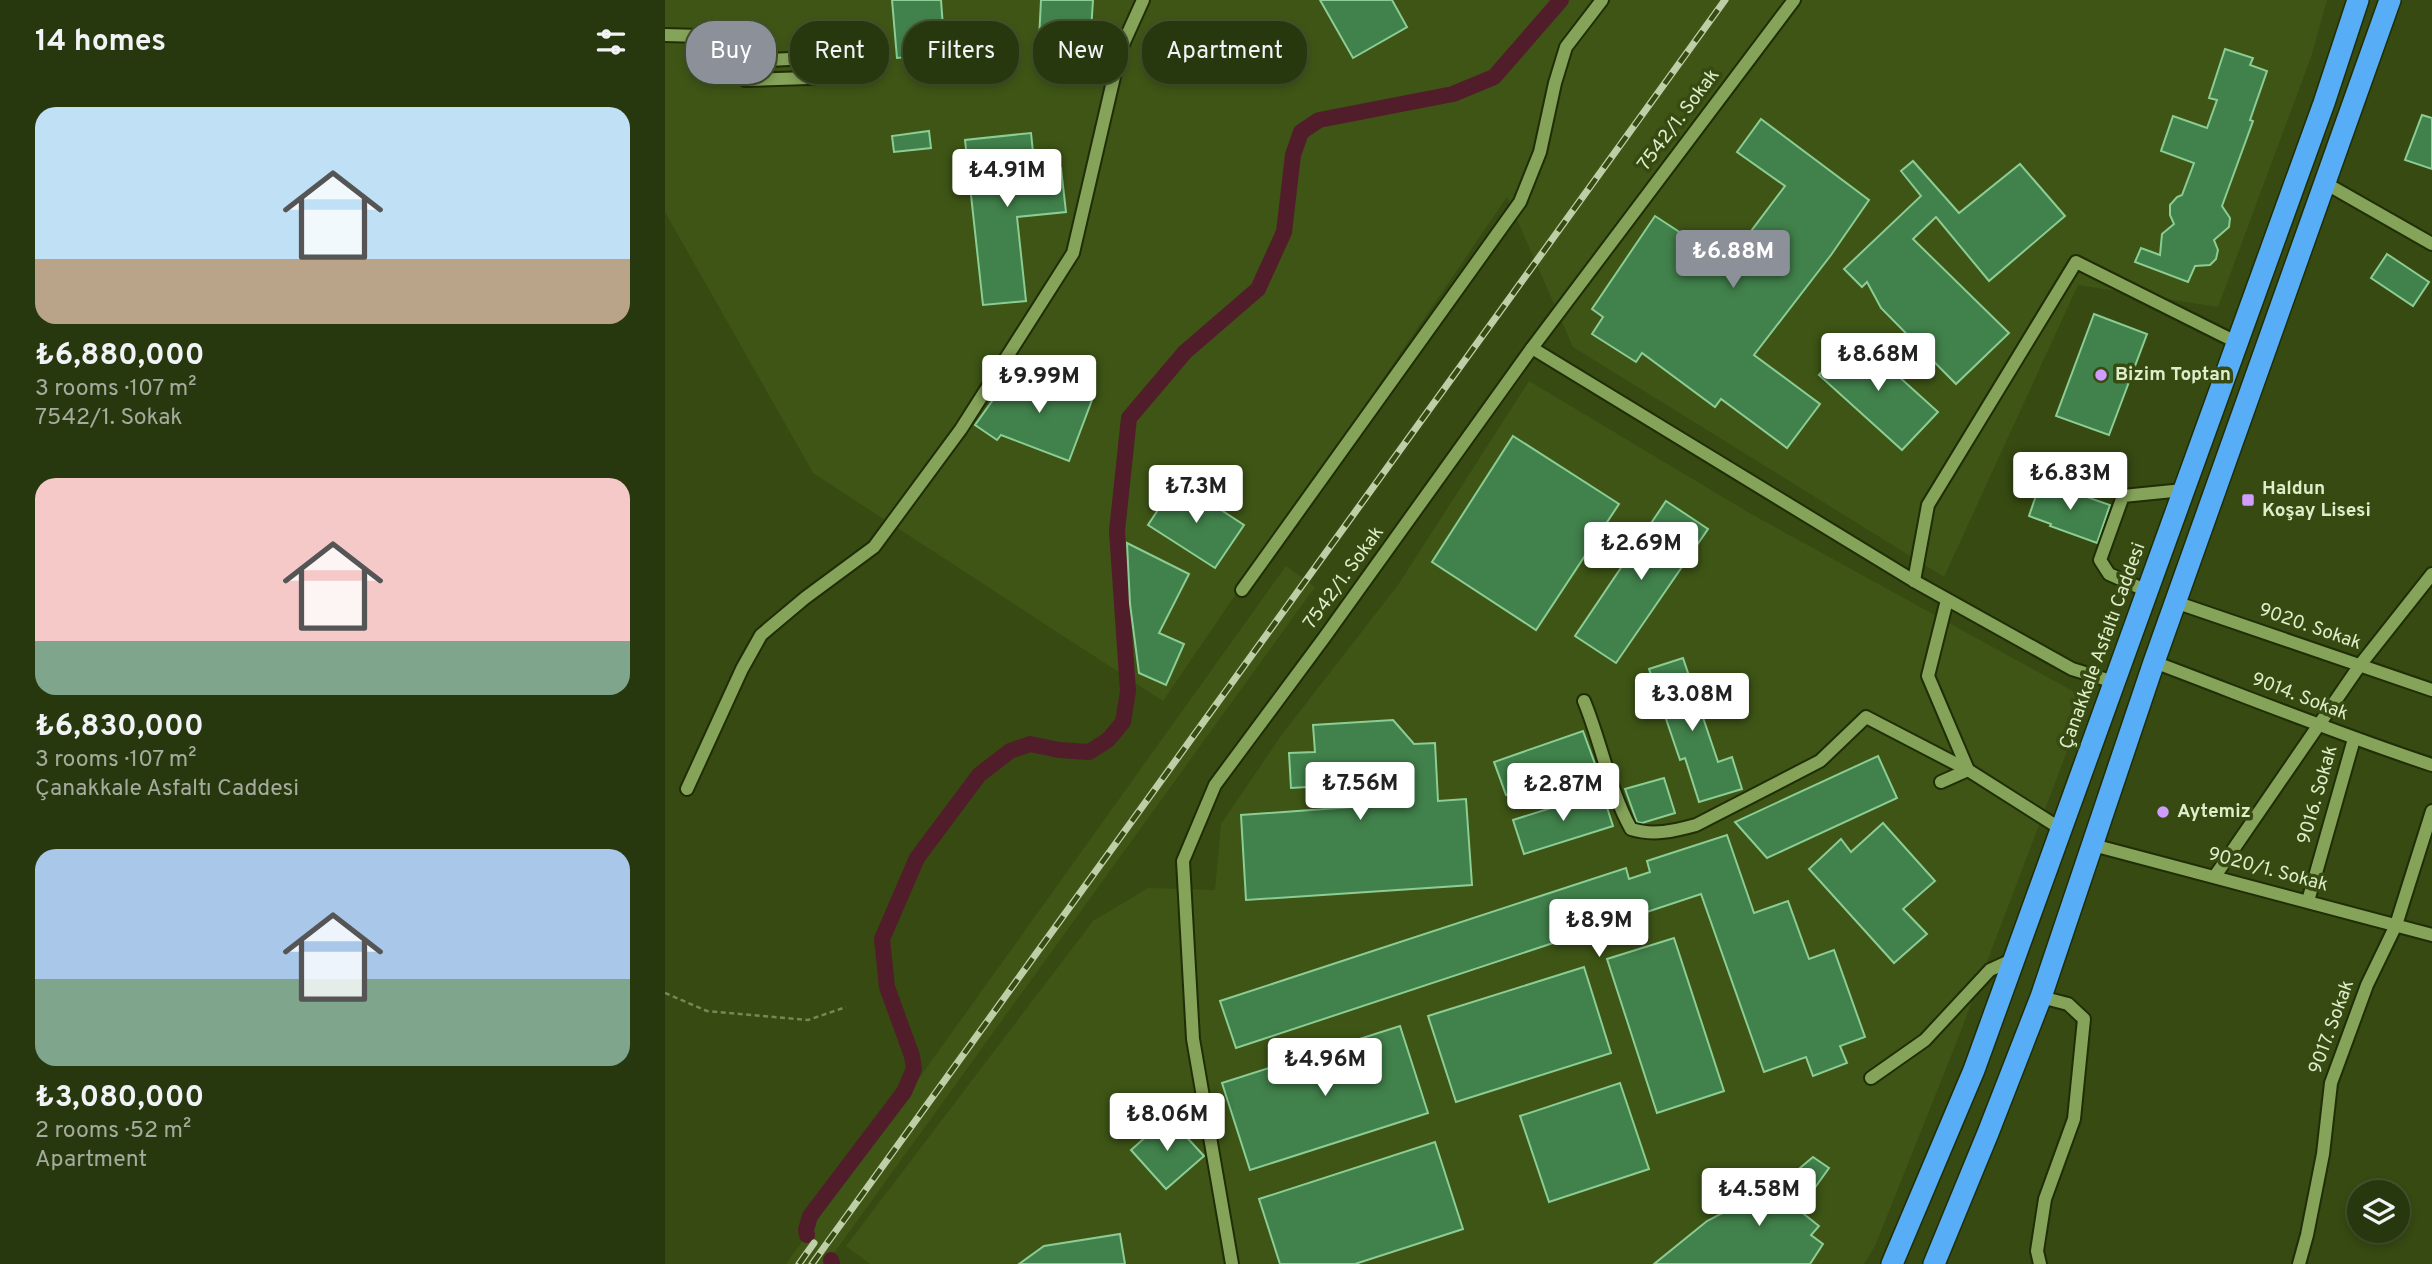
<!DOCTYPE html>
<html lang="en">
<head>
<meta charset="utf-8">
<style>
  body { margin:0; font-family:Overpass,sans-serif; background:#34431c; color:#f1f3f6; height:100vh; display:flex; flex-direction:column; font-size:26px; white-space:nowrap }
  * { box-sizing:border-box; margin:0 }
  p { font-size:23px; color:#a5ac9e }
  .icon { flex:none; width:38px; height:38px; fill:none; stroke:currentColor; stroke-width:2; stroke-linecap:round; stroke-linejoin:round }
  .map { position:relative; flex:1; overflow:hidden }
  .panel { display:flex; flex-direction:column; background:#28380e; width:665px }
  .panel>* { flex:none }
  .banner { position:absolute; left:21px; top:21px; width:665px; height:63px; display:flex; gap:14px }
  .buttons { position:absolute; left:1682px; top:1180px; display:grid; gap:14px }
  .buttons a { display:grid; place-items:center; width:63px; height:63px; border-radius:50%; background:#28380e; box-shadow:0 4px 10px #0003,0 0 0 2px #44522e; font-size:35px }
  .price { position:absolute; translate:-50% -60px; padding:0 16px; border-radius:7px; background:#fff; color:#222; font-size:23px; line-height:46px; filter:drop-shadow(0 2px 4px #0008) }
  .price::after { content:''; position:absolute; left:50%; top:42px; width:21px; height:16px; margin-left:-10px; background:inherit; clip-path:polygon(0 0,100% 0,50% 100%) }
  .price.current { background:#8c9099; color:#fff }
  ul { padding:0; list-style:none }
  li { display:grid; align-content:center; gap:14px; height:371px; padding:0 35px }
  li span { display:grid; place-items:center; height:217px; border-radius:21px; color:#555 }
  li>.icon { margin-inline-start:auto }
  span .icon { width:126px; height:126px; fill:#fffc; stroke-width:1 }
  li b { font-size:30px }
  h2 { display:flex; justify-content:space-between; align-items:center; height:84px; padding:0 35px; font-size:30px }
  .chip { padding:0 24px; border-radius:28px; background:#28380e; box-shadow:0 4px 10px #0003,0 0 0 2px #44522e; font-size:24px; line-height:63px }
  .chip.current { background:#8c9099; color:#fff }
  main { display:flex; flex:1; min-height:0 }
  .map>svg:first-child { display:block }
</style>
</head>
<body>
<main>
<section class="panel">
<h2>14 homes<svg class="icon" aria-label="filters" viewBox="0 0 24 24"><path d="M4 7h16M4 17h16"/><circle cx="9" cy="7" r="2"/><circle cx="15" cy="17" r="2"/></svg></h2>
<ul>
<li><span style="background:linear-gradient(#bfe0f5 70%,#b9a48a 0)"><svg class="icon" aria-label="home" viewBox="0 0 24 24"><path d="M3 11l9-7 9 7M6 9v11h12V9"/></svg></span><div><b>₺6,880,000</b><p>3 rooms · 107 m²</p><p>7542/1. Sokak</p></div></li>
<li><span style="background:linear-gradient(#f6c9c9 75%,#7fa58c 0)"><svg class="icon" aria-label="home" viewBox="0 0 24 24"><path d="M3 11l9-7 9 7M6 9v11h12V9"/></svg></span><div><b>₺6,830,000</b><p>3 rooms · 107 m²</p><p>Çanakkale Asfaltı Caddesi</p></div></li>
<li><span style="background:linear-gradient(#a9c7e8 60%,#7fa58c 0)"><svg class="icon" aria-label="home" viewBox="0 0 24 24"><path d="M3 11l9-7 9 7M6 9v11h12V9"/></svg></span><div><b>₺3,080,000</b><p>2 rooms · 52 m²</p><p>Apartment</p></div></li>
</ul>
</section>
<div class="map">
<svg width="1767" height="1264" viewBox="0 0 1767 1264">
  <rect width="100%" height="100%" fill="#364a12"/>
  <g fill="#3e5516">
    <polygon points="0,0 1662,0 1646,57 1553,307 1413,285 1279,577 908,347 842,197 498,701 148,473 0,212"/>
    <polygon points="864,381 1081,511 1422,699 1290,1046 1210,1246 1199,1264 205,1264 181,1246 428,921 483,888 550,890 556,824 618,733 733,585"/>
    <polygon points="621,566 650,587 161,1264 121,1264"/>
  </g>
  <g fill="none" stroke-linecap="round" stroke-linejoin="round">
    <g stroke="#521d2a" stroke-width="16">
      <polyline points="142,1235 141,1230 145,1216 239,1092 249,1069 247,1056 222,987 217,939 252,858 314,775 345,751 365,744 394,750 424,752 443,740 458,722 463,691 452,531 464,418 520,352 593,289 619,232 628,155 636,132 654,120 788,94 829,77 896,0"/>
      <polyline points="166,1260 167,1264"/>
    </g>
  </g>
  <g fill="#41814b" stroke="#8bcd93" stroke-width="2">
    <polygon points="227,0 276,0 280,54 232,58"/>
    <polygon points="376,0 428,0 424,62 373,59"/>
    <polygon points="655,0 727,0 742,27 688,58"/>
    <polygon points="1560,49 1588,58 1585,65 1602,71 1585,120 1588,121 1557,206 1565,218 1564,227 1549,240 1553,250 1551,259 1545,265 1530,266 1523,282 1470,262 1476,248 1495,255 1497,234 1509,224 1505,215 1505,205 1512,197 1517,195 1529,163 1496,151 1508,116 1542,128 1552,100 1544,98"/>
    <polygon points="1757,115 1767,118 1767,169 1740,160"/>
    <polygon points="1096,119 1204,200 1166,255 1089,355 1155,404 1122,448 1056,399 1050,407 977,353 971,362 927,334 938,317 927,309 990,216 1062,263 1120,186 1072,152"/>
    <polygon points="264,131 266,148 229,152 227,136"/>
    <polygon points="366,133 370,171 396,168 401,212 352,217 361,301 318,305 300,140"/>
    <polygon points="1248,161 1294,213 1355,164 1400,216 1324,281 1271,217 1248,239 1344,333 1291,384 1216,308 1202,282 1197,287 1179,269 1256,196 1236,171"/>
    <polygon points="1722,254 1764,282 1748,306 1706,278"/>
    <polygon points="1429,314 1482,334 1444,435 1391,416"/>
    <polygon points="1189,336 1273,412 1237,450 1154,375"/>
    <polygon points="376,372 430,392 404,461 336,435 332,440 310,425 345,376 368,392"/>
    <polygon points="848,436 954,504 871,630 767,562"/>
    <polygon points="512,481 579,525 550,568 483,525"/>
    <polygon points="1376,481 1445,505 1432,543 1385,526 1386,524 1364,516"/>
    <polygon points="1001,501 1043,529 951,663 910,636"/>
    <polygon points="462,543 524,574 494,633 519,644 501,685 474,673 465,604"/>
    <polygon points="1018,658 1053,762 1067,757 1077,789 1034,802 1020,758 1015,760 984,669"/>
    <polygon points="728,720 749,744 770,743 773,801 801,799 807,885 581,900 576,815 714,805 712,783 626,788 624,753 650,752 648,725"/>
    <polygon points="918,731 930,764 841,795 829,762"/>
    <polygon points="1213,756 1232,798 1102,858 1070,822"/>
    <polygon points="999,778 1010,813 977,823 972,822 960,789"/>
    <polygon points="937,792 948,826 859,854 848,820"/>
    <polygon points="1218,823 1270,881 1238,909 1262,934 1229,963 1144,869 1176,839 1186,852"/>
    <polygon points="1062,835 1089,913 1123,901 1144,959 1169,950 1200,1037 1175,1046 1182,1063 1148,1076 1141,1057 1099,1072 1036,894 571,1048 555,1001 961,868 964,879 985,872 982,861"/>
    <polygon points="1009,938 1059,1091 992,1113 942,959"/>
    <polygon points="919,967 946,1053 791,1102 763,1016"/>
    <polygon points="735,1026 763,1113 585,1170 557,1083"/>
    <polygon points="955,1083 984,1169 884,1202 855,1116"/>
    <polygon points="503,1117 539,1156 501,1189 466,1150"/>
    <polygon points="770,1142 798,1229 690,1264 615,1264 594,1199"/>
    <polygon points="1148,1157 1164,1168 1134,1210 1154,1226 1146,1235 1158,1244 1145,1264 989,1264 1042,1221 1122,1179"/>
    <polygon points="455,1234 460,1264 354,1264 379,1246"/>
  </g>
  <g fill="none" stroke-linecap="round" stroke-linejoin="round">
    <defs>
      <g id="minor">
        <polyline points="0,35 35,36 52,67 81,68"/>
        <polygon points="169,57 174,77 80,80 81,61"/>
        <polyline points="1660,183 1767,244"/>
        <polyline points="867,348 1249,581 1407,669 1449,682"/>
        <polyline points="1249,581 1263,505 1411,262 1571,342"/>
        <polyline points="577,590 855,202 875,152 890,83 901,47 937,0"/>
        <polyline points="1482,591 1444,574 1435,560 1458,496 1518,490"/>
        <polyline points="1510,602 1767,690"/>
        <path d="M 1489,662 C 1582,697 1673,734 1767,765"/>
        <path d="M 919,701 C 936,742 944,789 966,829 C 988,836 1009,831 1031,825 L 1155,761 L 1201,717 L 1303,770 L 1396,829"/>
        <polyline points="1276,782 1303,770 1263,676 1282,600"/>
        <polyline points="22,789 77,669 96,635 140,598 209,547 296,429 408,253 455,51 478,0"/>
        <polyline points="1428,845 1767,935"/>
        <polyline points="1550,876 1695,665 1767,574"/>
        <polyline points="1643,901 1689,739"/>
        <polyline points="1206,1078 1260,1040 1325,970 1349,959"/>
        <polyline points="567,1264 528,1039 518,861 550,785 659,638 867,348 1129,0"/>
        <polyline points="1375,1264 1372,1251 1380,1199 1409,1119 1419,1019 1403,1004 1376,997"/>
        <polyline points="1634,1264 1642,1235 1658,1154 1666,1083 1702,985 1731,925 1767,811"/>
      </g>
      <g id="highway">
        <polyline points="1227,1264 1309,1070 1659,103 1693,0"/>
        <polyline points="1269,1264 1323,1133 1376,997 1489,662 1725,0"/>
      </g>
    </defs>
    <use href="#minor" stroke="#202e07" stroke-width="16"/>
    <use href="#highway" stroke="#202e07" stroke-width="24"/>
    <polyline stroke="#758757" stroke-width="2.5" stroke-dasharray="5 3.5" stroke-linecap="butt" points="0,993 42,1011 143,1020 181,1007"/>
    <use href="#minor" stroke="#85a359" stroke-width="12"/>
    <use href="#highway" stroke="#58adf7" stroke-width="21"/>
    <defs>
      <g id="rail">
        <polyline points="134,1264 149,1243"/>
        <polyline points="147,1264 1060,0"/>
      </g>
    </defs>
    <use href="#rail" stroke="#becfa7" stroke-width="7"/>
    <use href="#rail" stroke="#364a12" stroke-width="4.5" stroke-dasharray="13" stroke-linecap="butt"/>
  </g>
  <g fill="#d09dfe" stroke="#364a12" stroke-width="2.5">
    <circle cx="1436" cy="375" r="7"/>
    <rect x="1576" y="493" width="14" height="14" rx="3.5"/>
    <circle cx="1498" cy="812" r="7"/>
  </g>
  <g text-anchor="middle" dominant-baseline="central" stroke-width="7" stroke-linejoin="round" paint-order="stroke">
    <g font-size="19" fill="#ddeec9" stroke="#364a12">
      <text transform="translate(1014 120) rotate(-53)">7542/1. Sokak</text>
      <text transform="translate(679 578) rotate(-54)">7542/1. Sokak</text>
      <text transform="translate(1645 627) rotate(19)">9020. Sokak</text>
      <text transform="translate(1438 646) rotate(-70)">Çanakkale Asfaltı Caddesi</text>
      <text transform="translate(1635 697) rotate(21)">9014. Sokak</text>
      <text transform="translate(1653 795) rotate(-74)">9016. Sokak</text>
      <text transform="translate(1603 870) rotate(15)">9020/1. Sokak</text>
      <text transform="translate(1667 1027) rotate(-70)">9017. Sokak</text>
    </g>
    <g font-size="19" font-weight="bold" fill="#ddeec9" stroke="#364a12" text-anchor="start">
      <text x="1450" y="375">Bizim Toptan</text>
      <text x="1597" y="489">Haldun<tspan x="1597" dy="22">Koşay Lisesi</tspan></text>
      <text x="1512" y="812">Aytemiz</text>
    </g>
  </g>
</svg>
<div class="buttons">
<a><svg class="icon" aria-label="layers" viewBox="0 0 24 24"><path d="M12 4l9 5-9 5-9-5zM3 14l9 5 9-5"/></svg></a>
</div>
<b class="price" style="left:342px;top:209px">₺4.91M</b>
<b class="price current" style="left:1068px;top:290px">₺6.88M</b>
<b class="price" style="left:1213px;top:393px">₺8.68M</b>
<b class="price" style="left:374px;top:415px">₺9.99M</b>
<b class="price" style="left:1405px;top:512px">₺6.83M</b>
<b class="price" style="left:531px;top:525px">₺7.3M</b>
<b class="price" style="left:976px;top:582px">₺2.69M</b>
<b class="price" style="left:1027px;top:733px">₺3.08M</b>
<b class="price" style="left:695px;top:822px">₺7.56M</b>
<b class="price" style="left:898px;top:823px">₺2.87M</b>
<b class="price" style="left:934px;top:959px">₺8.9M</b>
<b class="price" style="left:660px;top:1098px">₺4.96M</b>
<b class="price" style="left:502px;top:1153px">₺8.06M</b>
<b class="price" style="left:1094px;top:1228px">₺4.58M</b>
<div class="banner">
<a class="chip current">Buy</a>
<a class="chip">Rent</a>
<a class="chip">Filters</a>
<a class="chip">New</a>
<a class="chip">Apartment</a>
</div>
</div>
</main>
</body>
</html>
